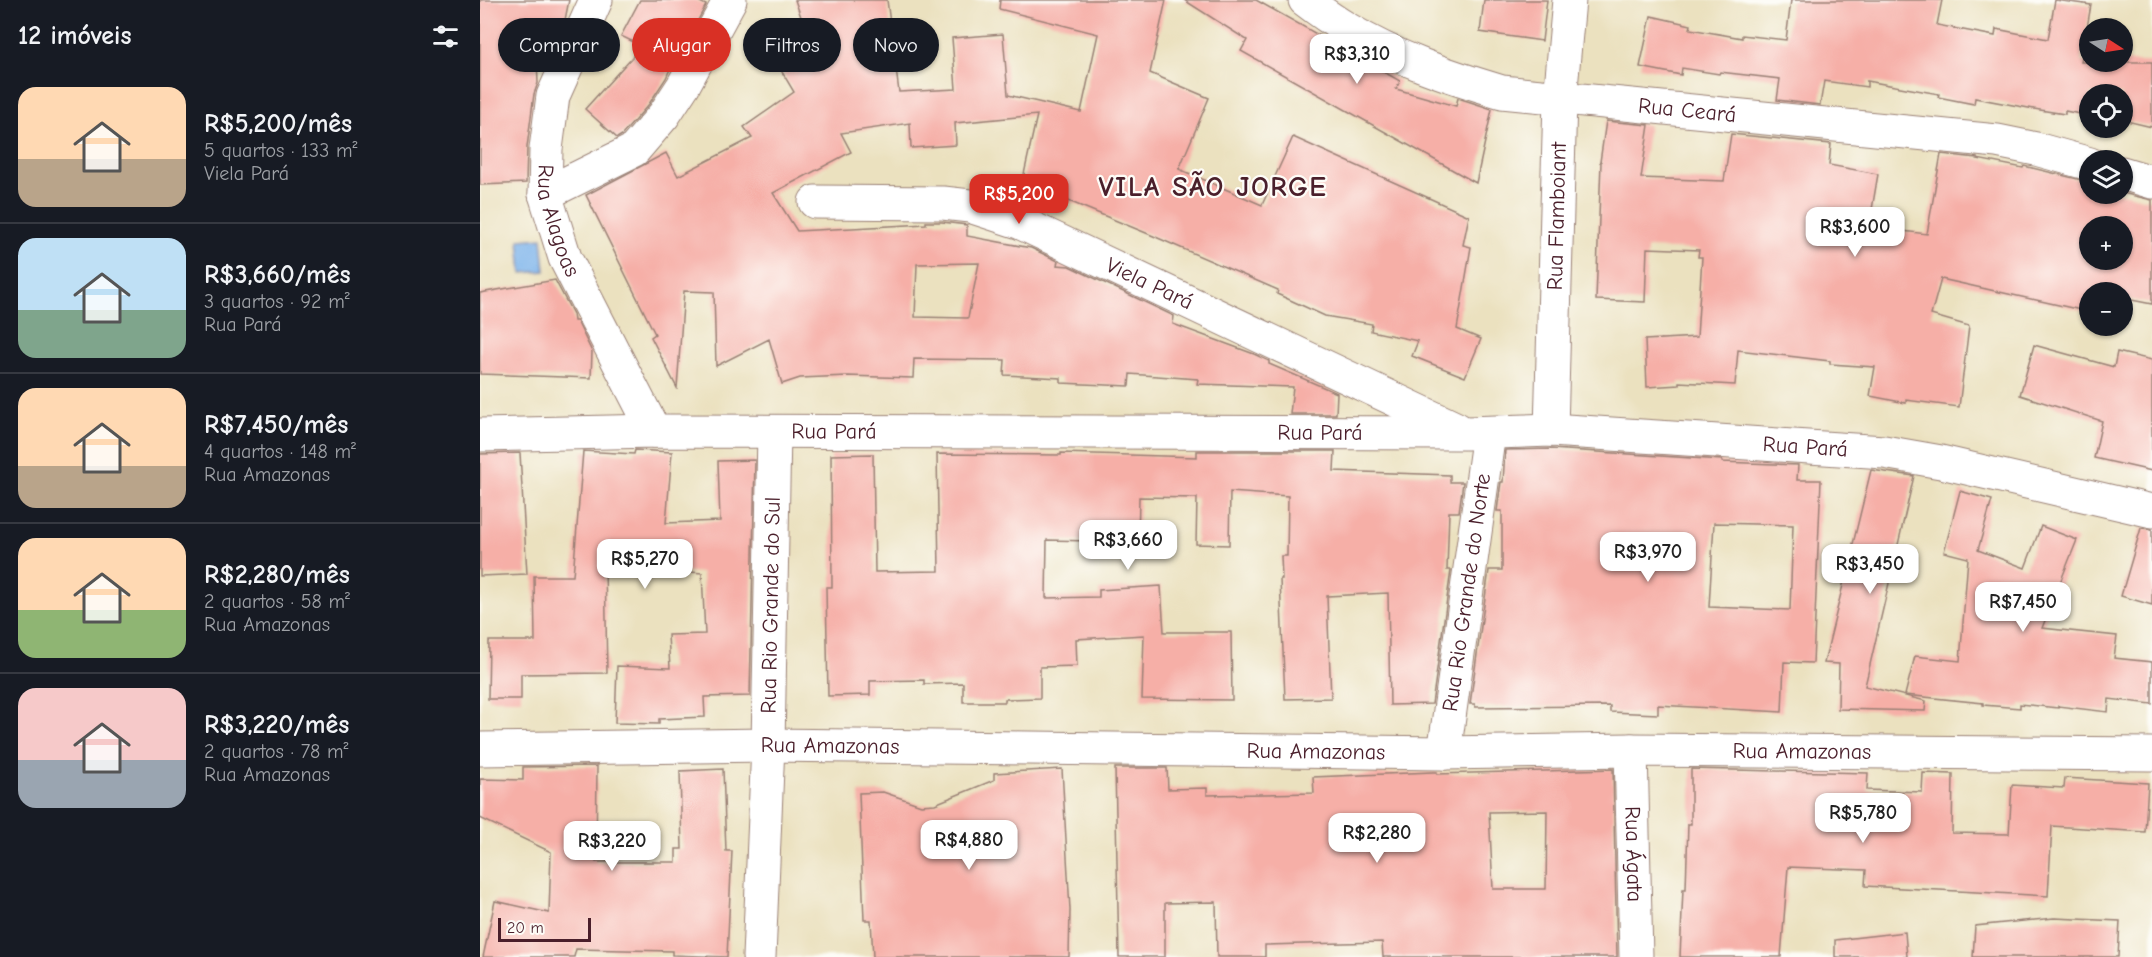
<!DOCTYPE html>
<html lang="pt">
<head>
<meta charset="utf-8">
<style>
  body { margin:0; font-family:"Comic Neue",sans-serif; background:#242831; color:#f1f3f6; height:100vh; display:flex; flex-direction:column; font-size:22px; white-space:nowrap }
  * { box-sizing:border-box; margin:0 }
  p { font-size:20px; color:#9ea1a6 }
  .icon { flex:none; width:33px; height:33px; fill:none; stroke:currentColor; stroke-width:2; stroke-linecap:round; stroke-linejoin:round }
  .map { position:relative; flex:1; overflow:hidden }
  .details { display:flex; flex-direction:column; background:#171b24; width:480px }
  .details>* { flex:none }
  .hud { position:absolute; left:18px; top:18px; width:570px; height:54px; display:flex; gap:12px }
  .needle { width:39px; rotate:102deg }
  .fabs { position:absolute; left:1599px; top:18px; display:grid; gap:12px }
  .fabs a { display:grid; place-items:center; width:54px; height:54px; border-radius:50%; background:#171b24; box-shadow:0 2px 4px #0004; font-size:30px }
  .scale { position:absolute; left:18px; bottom:15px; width:93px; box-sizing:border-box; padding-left:6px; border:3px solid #4a1f2b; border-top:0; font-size:16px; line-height:21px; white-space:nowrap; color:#4a1f2b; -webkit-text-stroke:4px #fdfcf7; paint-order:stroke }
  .price { position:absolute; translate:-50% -51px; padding:0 14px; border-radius:12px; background:#fff; color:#222; font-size:20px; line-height:39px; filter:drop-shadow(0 2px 3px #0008) }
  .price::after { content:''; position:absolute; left:50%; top:36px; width:18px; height:14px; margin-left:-9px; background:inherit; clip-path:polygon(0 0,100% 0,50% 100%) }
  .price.active { background:#d93025; color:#fff }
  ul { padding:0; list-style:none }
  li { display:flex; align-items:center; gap:18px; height:150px; padding:0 18px }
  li+li { border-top:2px solid #363941 }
  li span { display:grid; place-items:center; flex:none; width:168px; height:120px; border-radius:18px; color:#555 }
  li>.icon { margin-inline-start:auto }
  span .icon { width:72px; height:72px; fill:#fffc; stroke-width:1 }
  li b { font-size:26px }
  h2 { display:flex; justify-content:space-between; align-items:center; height:72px; padding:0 18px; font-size:26px }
  .tag { padding:0 21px; border-radius:27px; background:#171b24; box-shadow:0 2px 4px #0004; font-size:21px; line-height:54px }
  .tag.active { background:#d93025; color:#fff }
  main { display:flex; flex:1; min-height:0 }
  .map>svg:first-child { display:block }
</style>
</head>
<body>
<main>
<section class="details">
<h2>12 imóveis<svg class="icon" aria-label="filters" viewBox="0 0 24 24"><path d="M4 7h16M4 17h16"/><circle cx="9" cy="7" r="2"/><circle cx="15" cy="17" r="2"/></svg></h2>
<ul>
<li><span style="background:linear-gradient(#ffd9b3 60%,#b9a48a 0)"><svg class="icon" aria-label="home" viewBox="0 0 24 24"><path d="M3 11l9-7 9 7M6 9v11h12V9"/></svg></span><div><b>R$5,200/mês</b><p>5 quartos · 133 m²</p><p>Viela Pará</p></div></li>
<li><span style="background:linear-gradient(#bfe0f5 60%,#7fa58c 0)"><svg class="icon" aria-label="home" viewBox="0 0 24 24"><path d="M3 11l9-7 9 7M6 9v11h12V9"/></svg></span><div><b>R$3,660/mês</b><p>3 quartos · 92 m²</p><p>Rua Pará</p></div></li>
<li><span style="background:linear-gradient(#ffd9b3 65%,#b9a48a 0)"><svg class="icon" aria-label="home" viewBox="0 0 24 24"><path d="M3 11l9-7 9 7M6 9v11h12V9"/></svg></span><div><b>R$7,450/mês</b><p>4 quartos · 148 m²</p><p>Rua Amazonas</p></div></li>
<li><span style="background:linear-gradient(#ffd9b3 60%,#8fb573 0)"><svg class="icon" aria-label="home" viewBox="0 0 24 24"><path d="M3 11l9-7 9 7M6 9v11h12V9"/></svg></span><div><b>R$2,280/mês</b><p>2 quartos · 58 m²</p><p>Rua Amazonas</p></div></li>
<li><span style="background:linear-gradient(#f6c9c9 60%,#9aa5b1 0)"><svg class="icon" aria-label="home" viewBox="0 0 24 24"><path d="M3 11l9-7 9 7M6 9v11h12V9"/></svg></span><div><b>R$3,220/mês</b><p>2 quartos · 78 m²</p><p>Rua Amazonas</p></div></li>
</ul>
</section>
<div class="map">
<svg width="1672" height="957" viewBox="0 0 1672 957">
  <rect width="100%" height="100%" fill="#fdfcf7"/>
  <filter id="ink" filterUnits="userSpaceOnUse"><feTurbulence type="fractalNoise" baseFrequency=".0167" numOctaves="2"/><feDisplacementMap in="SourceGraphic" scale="12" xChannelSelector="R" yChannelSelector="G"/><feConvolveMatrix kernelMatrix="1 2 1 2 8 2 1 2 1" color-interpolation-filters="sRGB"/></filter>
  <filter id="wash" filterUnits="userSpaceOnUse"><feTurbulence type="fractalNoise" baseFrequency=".008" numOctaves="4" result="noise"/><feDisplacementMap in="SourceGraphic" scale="24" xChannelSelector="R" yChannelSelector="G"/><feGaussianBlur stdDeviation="1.35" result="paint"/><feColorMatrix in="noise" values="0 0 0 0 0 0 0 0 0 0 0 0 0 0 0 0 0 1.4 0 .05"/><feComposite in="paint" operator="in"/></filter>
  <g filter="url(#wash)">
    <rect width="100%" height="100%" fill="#ebe1bf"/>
    <polygon fill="#7cb3eb" stroke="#63698b" stroke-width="1.5" points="62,238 65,271 42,273 39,240"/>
    <g id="blocks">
      <g fill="#f6afa7" fill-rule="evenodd">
        <polygon points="0,0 89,0 84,25 68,62 57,60 58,83 54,94 47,147 46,183 0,185"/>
        <polygon points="160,0 216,0 226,5 210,35 206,33 186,78 169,104 142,135 137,138 105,109 162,46 141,36"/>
        <path d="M 315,0 L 407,0 L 419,92 L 476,89 L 472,38 L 523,34 L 528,95 L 601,112 L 618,34 L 519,9 L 520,0 L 686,0 L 670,73 L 729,98 L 699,169 L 782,205 L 813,137 L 989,216 L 983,245 L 991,247 L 977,329 L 1001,339 L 985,377 L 932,356 L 938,341 L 891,331 L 892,324 L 845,316 L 797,294 L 798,290 L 671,235 L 574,195 L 541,188 L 557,115 L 475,123 L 476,145 L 431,148 L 430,123 L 361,133 L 371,152 L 293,193 L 317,231 L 446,224 L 446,222 L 462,222 L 487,225 L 487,236 L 551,248 L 578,261 L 577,265 L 589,266 L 694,316 L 693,324 L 774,354 L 789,361 L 789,364 L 857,393 L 856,414 L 810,414 L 813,387 L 717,384 L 718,379 L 650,374 L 649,386 L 581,383 L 581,378 L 524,375 L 525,360 L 434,359 L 433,378 L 367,376 L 320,378 L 302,384 L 289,339 L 236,366 L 234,292 L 204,291 L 197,388 L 171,337 L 175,334 L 106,195 L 186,153 L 198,176 L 272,138 L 264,127 L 314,92 L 283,40 L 321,17 ZM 499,263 L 488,318 L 435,317 L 437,264 Z"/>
        <polygon points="704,0 776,0 920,81 916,89 976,106 978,98 1012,109 996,183 761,51 767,40"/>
        <polygon points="1004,0 1067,0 1062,41 1000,32"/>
        <polygon points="1311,0 1462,0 1457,25 1515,36 1516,29 1568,39 1575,0 1611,5 1601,62 1672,62 1672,127 1642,120 1642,94 1610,94 1610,116 1585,111 1585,114 1554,109 1495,98 1494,104 1458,97 1459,94 1387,81 1387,87 1344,81 1340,105 1297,100 1300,79 1240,72 1239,74 1202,68 1201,75 1160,67 1171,16 1211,25 1210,29 1262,38 1262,35 1306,40"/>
        <path d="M 1126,121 L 1169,125 L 1161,178 L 1244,181 L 1251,134 L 1351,144 L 1349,165 L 1398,174 L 1389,227 L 1447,234 L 1461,154 L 1497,158 L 1497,159 L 1543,168 L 1544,166 L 1610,182 L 1610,194 L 1642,193 L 1672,200 L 1672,304 L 1647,299 L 1642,318 L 1642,292 L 1610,292 L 1610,312 L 1461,279 L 1451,315 L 1489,326 L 1479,407 L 1426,400 L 1426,403 L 1390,396 L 1395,367 L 1350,364 L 1350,361 L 1258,350 L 1255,385 L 1199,382 L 1199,385 L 1167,387 L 1165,340 L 1217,337 L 1222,257 L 1218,257 L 1219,250 L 1167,248 L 1165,302 L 1116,300 L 1121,162 L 1120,162 ZM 1610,226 L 1642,226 L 1642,260 L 1610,260 Z"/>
        <polygon points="75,280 93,314 94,321 97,321 112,352 111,378 0,374 0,293"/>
        <polygon points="1554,345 1634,367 1637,352 1672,360 1672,471 1614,458 1622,421 1540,395"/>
        <path d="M 1071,449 L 1242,460 L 1242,462 L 1318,465 L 1317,480 L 1341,480 L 1333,663 L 1304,662 L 1302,712 L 1178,705 L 1178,714 L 1130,712 L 1130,706 L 995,707 L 995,704 L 990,704 L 1009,570 L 1022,570 L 1022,511 L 1017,511 L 1021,482 L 1023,482 L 1025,450 ZM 1234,523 L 1313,525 L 1310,610 L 1229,607 Z"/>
        <polygon points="155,450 192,452 186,523 240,521 238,461 275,460 270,696 224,697 225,717 179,719 179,724 135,723 137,666 190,668 188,635 225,634 222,573 125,565 127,673 41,674 41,699 8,699 9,641 55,641 54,576 93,576 103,451 154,454"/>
        <polygon points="717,451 855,451 854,471 970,475 970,482 983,482 979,512 969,512 967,570 971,570 952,704 910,705 908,593 847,596 851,698 805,699 800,579 802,579 801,556 807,556 808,496 750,492 749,545 716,544 717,498 659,497 658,542 567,540 566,598 619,597 619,590 681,586 684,632 751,632 752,700 662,699 664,635 596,639 597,666 560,667 560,698 525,699 525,702 483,702 483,683 444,684 444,680 390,681 390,695 348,696 346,587 352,587 351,455 393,454 395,572 459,571 457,454 581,455 581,453 717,457"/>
        <polygon points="40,453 47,574 0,576 0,454"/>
        <polygon points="1391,470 1434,476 1385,686 1446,701 1445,711 1358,709 1359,664 1344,663"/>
        <polygon points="1480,491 1512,500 1498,550 1545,568 1561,526 1597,540 1562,628 1637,636 1634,658 1672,662 1672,704 1629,699 1628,712 1578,706 1578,708 1540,704 1540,708 1503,705 1503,703 1425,695 1435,656 1480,661 1488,558 1464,552"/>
        <polygon points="1661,528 1672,529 1672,605 1641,596"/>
        <polygon points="117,766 116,862 196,862 196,849 202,849 200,771 243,769 246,851 252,851 247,957 192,955 192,951 96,949 94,957 3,957 15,901 69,913 71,852 0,818 0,779 43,780 43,767"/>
        <path d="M 635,768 L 687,768 L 688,789 L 727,788 L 727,795 L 834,793 L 833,777 L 953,772 L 957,772 L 957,774 L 1133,769 L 1137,957 L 903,957 L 902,942 L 785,945 L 785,957 L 737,957 L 736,902 L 685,903 L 685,957 L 639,957 ZM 1067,811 L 1066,889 L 1013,889 L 1009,812 Z"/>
        <polygon points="582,769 590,910 589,957 393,957 391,920 384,920 379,793 403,792 441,805 455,804 514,780 514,773"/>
        <polygon points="1211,769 1388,773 1387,790 1442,792 1443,773 1473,774 1472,833 1529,834 1532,785 1584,788 1585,778 1668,783 1665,832 1572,826 1568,896 1385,886 1386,870 1308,867 1301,957 1200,957 1203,889 1206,889 1208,824 1211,824"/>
        <polygon points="1574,918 1640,921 1638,957 1493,957 1495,926"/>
        <polygon points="1425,932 1427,957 1355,957 1355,940"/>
      </g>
    </g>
  </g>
  <g filter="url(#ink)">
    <use href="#blocks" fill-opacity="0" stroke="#9a8075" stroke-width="1.5"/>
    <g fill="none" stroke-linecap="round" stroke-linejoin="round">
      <defs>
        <g id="minor">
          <path id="s1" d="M 116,0 L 73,96 L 66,149 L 65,194 L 85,258 L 174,431"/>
          <path id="s2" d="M 825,0 C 838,10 852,20 867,29 C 915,58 968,76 1022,92 L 1517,141 L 1556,149 L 1610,164"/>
          <polyline points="1642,173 1672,182"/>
          <polyline points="65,194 154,150 184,115 203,86 250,0"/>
          <path id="s3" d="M 335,202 L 463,203 L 490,206 L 539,222 L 977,429"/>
          <path id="s4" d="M 1071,430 L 1080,99 L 1089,0"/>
          <path id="s5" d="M 0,435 L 174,431 L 987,433 L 1071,430 L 1404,452 L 1461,462 L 1672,511"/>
          <path id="s6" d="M 0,749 L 288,745 L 964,753 L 1151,750 L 1672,754"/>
          <path id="s7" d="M 1151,750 L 1156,957"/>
          <path id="s8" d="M 964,753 L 1009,433"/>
          <path id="s9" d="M 279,957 L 288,745 L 294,432"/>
        </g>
      </defs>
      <use href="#minor" stroke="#9a8075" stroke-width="35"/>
      <use href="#minor" stroke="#fff" stroke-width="33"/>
    </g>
  </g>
  <g text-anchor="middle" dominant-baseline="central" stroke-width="4.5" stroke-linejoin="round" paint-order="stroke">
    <g font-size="22" fill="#4a1f2b" stroke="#fdfcf7">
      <text stroke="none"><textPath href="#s2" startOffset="405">Rua Ceará</textPath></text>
      <text stroke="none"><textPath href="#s4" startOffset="214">Rua Flamboiant</textPath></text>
      <text stroke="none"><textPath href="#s1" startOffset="232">Rua Alagoas</textPath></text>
      <text stroke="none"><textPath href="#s3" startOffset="351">Viela Pará</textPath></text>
      <text stroke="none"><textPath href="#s5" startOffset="354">Rua Pará</textPath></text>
      <text stroke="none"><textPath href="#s5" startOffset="840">Rua Pará</textPath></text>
      <text stroke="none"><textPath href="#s5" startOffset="1326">Rua Pará</textPath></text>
      <text stroke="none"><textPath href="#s8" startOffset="162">Rua Rio Grande do Norte</textPath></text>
      <text stroke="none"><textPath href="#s9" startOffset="352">Rua Rio Grande do Sul</textPath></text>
      <text stroke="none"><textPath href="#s6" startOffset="350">Rua Amazonas</textPath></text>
      <text stroke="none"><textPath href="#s6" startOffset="836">Rua Amazonas</textPath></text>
      <text stroke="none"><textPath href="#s6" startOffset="1322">Rua Amazonas</textPath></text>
      <text stroke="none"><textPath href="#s7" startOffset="104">Rua Ágata</textPath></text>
    </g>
    <g font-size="28" font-weight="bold" letter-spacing="1.5" fill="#4a1f2b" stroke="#fdfcf7">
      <text x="733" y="187">VILA SÃO JORGE</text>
    </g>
  </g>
</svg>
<div class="fabs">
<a><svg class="needle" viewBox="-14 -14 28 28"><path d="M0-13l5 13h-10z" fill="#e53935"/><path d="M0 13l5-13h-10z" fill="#9ea1a6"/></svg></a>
<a><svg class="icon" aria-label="locate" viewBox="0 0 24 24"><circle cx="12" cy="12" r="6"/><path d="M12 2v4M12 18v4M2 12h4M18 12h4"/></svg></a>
<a><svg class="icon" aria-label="layers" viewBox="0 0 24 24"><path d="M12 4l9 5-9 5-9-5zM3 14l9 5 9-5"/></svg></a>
<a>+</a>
<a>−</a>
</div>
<div class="scale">20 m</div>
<b class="price" style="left:877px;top:85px">R$3,310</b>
<b class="price active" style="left:539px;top:225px">R$5,200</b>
<b class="price" style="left:1375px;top:258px">R$3,600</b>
<b class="price" style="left:648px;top:571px">R$3,660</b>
<b class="price" style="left:1168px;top:583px">R$3,970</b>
<b class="price" style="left:165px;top:590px">R$5,270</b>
<b class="price" style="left:1390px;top:595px">R$3,450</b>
<b class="price" style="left:1543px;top:633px">R$7,450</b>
<b class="price" style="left:1383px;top:844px">R$5,780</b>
<b class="price" style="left:897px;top:864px">R$2,280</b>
<b class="price" style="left:489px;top:871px">R$4,880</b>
<b class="price" style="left:132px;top:872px">R$3,220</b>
<div class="hud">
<a class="tag">Comprar</a>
<a class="tag active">Alugar</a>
<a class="tag">Filtros</a>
<a class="tag">Novo</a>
</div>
</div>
</main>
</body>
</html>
